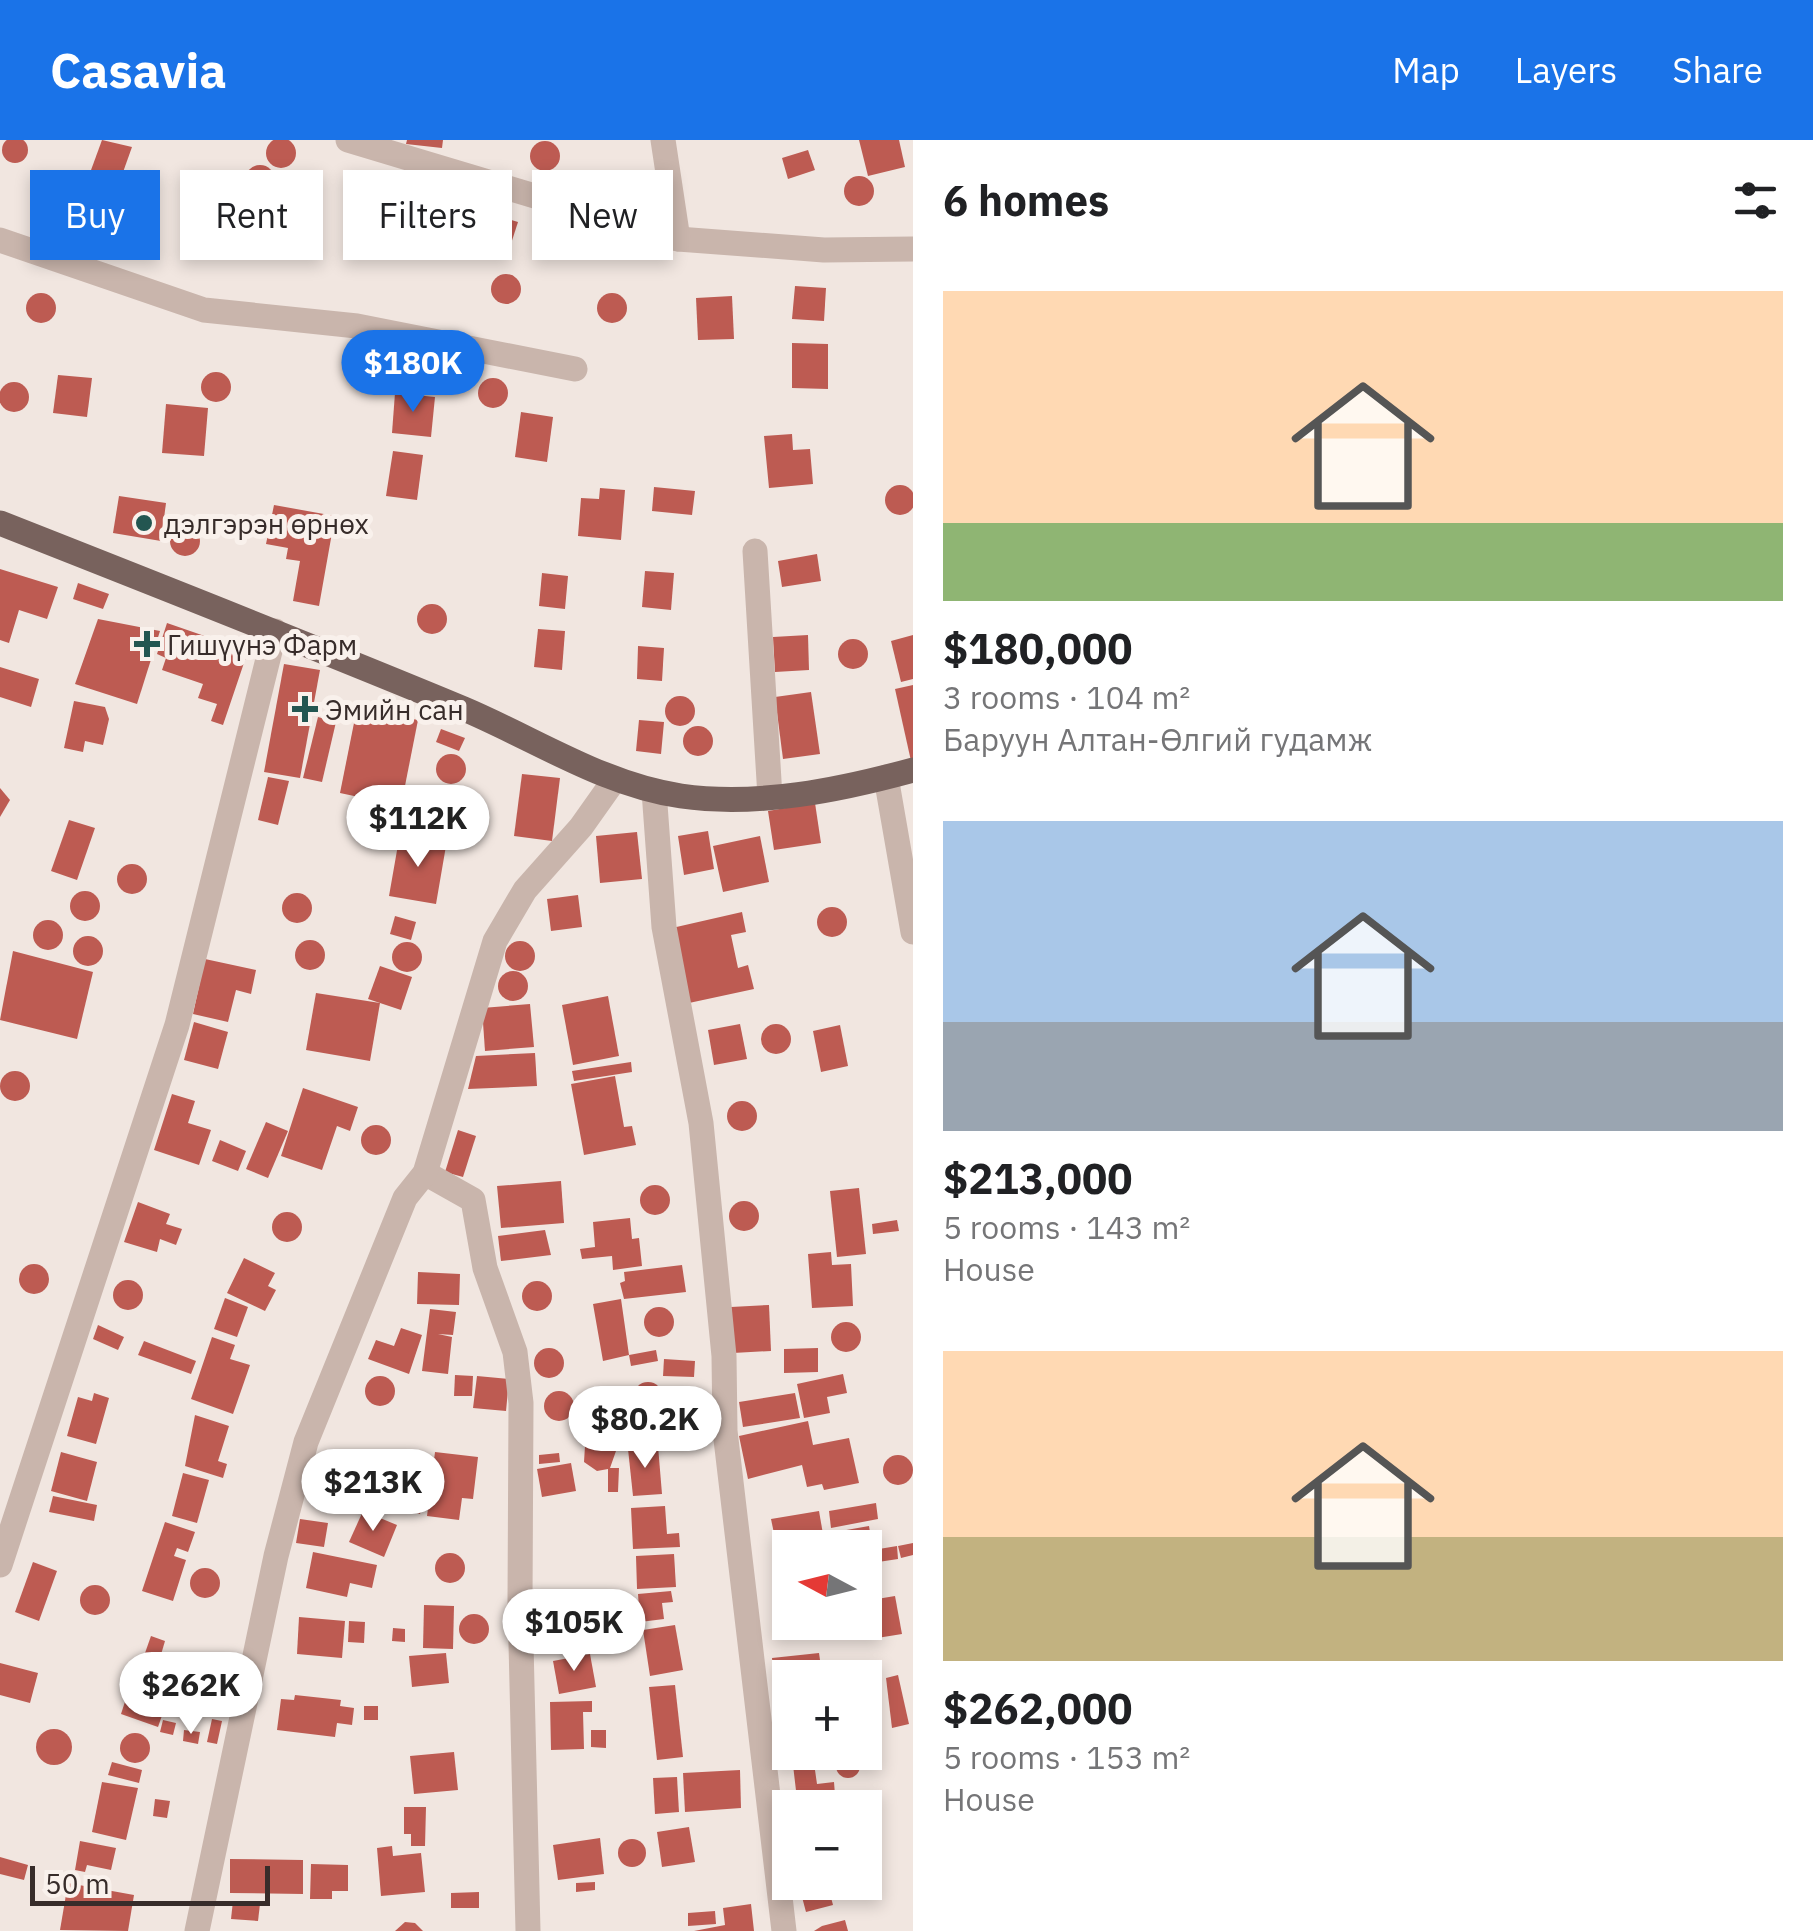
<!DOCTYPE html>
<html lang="en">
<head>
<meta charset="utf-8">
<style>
  body { margin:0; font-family:"IBM Plex Sans",sans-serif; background:#f6f6f6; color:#202124; height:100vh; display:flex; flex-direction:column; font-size:38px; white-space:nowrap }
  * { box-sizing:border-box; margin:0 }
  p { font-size:32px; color:#757577 }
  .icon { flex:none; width:55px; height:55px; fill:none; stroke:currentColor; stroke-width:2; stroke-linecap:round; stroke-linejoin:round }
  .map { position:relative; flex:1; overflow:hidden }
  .drawer { display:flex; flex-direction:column; background:#fff; width:900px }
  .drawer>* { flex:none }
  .banner { position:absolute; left:30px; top:30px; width:732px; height:90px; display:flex; gap:20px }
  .needle { width:65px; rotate:277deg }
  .buttons { position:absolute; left:772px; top:1390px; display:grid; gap:20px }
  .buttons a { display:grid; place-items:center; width:110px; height:110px; border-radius:0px; background:#fff; box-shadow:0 5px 15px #0003; font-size:50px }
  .scale { position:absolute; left:30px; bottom:25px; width:240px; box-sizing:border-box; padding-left:10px; border:5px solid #372c2a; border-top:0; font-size:28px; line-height:35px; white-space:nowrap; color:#372c2a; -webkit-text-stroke:8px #f9f1ec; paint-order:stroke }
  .price { position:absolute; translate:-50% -85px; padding:0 22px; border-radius:35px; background:#fff; color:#222; font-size:32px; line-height:65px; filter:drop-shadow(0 2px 5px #0008) }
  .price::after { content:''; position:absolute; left:50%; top:60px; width:30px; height:22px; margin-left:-15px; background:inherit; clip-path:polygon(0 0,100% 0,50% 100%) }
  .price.selected { background:#1a73e8; color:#fff }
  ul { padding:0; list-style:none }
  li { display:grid; align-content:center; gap:20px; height:530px; padding:0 30px }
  li span { display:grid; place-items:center; height:310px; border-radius:0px; color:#555 }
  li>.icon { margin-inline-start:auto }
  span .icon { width:180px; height:180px; fill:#fffc; stroke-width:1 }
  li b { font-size:42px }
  h2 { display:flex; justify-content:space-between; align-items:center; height:120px; padding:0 30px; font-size:42px }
  .tag { padding:0 35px; border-radius:0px; background:#fff; box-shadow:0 5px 15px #0003; font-size:35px; line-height:90px }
  .tag.selected { background:#1a73e8; color:#fff }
  header { display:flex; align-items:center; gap:60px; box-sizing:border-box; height:140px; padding:0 50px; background:#1a73e8; color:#fff }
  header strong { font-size:48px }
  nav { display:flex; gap:55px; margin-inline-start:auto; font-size:35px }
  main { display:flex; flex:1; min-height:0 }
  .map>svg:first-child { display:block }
</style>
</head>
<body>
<header>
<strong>Casavia</strong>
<nav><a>Map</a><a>Layers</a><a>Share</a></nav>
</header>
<main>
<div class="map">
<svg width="913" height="1791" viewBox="0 0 913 1791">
  <rect width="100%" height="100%" fill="#f1e6e0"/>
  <g fill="#bd5b52">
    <circle cx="15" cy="10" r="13"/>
    <circle cx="281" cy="13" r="15"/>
    <polygon points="102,0 132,7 112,63 83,52"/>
    <polygon points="407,0 443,0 442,8 406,4"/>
    <polygon points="859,0 899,0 905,27 868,36"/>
    <circle cx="545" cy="16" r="15"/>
    <polygon points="808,10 815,30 788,39 782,18"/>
    <circle cx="260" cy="40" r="15"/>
    <circle cx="859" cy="51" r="15"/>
    <polygon points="379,38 465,67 449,113 363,84"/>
    <circle cx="134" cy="74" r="15"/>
    <polygon points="482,71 518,82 508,113 473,101"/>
    <circle cx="266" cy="88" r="15"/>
    <circle cx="506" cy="149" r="15"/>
    <polygon points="795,146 826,148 824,181 792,179"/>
    <circle cx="612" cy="168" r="15"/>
    <circle cx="41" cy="168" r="15"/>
    <polygon points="732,156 734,199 698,200 696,158"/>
    <polygon points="792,203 828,204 828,249 792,248"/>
    <circle cx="216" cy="247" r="15"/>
    <polygon points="58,235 92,238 87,277 53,273"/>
    <circle cx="493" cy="253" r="15"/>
    <circle cx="14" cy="257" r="15"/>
    <polygon points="395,253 435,257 431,297 392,293"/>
    <polygon points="166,264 208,268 204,316 162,313"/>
    <polygon points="521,272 553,277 547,322 515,317"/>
    <polygon points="792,294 793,310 810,309 813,344 769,348 764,296"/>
    <polygon points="393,311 423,315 417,360 386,356"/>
    <circle cx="900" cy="360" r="15"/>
    <polygon points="654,347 695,351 692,375 652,371"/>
    <polygon points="600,348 625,350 621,400 578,396 581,358 599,359"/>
    <polygon points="119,356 166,363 161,401 113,393"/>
    <polygon points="274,365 335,376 319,466 293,461 300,421 286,419 288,408 266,404"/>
    <circle cx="185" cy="401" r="15"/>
    <polygon points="817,414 821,441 782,447 778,421"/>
    <polygon points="0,429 58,447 47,479 19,470 9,503 0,500"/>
    <polygon points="645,431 674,433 671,470 642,467"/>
    <polygon points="542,433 568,436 565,469 539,466"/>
    <polygon points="78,443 109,454 103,469 73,459"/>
    <circle cx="432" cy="479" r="15"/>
    <polygon points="98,479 160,491 137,564 75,544"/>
    <polygon points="167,483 248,511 223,585 211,581 217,564 198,558 203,544 162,530 166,518 157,514"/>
    <polygon points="538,489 565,491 562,530 534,527"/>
    <polygon points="808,495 809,530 775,532 773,497"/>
    <polygon points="913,495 913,539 901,542 891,501"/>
    <circle cx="853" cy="514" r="15"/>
    <polygon points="638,506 664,508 662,541 637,539"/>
    <polygon points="284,524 320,530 300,638 264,632"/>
    <polygon points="0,527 39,539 31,567 0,557"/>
    <polygon points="913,545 913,620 911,621 895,549"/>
    <polygon points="811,552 820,614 783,619 775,557"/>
    <circle cx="680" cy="571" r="15"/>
    <polygon points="74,561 105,567 109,579 103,605 85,601 83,612 64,608"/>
    <polygon points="357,568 418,580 401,666 340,653"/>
    <polygon points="318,577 336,582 322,642 303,638"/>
    <polygon points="639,580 664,582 661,614 636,611"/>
    <circle cx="698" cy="601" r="15"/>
    <polygon points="441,589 465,598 459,611 436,602"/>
    <circle cx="451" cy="629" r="15"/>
    <polygon points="522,634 560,638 552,701 514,696"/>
    <polygon points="268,637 289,641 278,685 258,680"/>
    <polygon points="0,648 10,660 0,677"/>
    <polygon points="815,663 821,703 774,710 768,671"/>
    <polygon points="69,680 95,688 77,740 51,731"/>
    <polygon points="708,691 714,729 684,735 678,696"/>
    <polygon points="637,692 642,739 600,743 596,696"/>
    <polygon points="760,696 769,742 723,752 713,706"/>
    <polygon points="429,697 447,700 436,764 389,756 399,699 428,704"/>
    <circle cx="132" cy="739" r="15"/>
    <circle cx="85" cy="766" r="15"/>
    <circle cx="297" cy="768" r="15"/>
    <polygon points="578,755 582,787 551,791 547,759"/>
    <circle cx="832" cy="782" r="15"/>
    <polygon points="742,772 746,792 731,795 738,828 748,825 754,849 689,863 672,788"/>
    <polygon points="395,776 416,782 411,800 390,794"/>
    <circle cx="48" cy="795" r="15"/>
    <circle cx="88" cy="811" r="15"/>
    <circle cx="310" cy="815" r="15"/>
    <circle cx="520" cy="816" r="15"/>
    <circle cx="407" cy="817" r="15"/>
    <polygon points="13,811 93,832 77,899 0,880"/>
    <polygon points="205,819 256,830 251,854 236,850 228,882 193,874"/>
    <polygon points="380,826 412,837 401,870 368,859"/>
    <circle cx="513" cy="846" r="15"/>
    <polygon points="316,853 380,863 370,921 306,910"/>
    <polygon points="608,856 619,916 573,925 562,865"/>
    <polygon points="530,864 534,907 485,911 482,868"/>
    <polygon points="194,882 228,892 218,929 184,920"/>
    <polygon points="740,884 747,919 714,925 708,890"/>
    <circle cx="776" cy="899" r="15"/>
    <polygon points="840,885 848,926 821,932 813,891"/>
    <polygon points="535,913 537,946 468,949 476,916"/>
    <polygon points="631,922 632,932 574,941 572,931"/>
    <circle cx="15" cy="946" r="15"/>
    <polygon points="615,936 624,987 632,986 636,1005 584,1015 571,944"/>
    <polygon points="303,948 358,967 350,991 337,986 322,1030 281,1016"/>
    <polygon points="172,954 195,961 188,983 211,990 199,1025 154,1010"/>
    <circle cx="742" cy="976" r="15"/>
    <polygon points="266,982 288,991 268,1038 246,1029"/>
    <circle cx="376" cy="1000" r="15"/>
    <polygon points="458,990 476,996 463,1037 445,1032"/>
    <polygon points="220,1000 246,1011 238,1031 212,1021"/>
    <polygon points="561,1041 564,1083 501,1088 497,1046"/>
    <circle cx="655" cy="1060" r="15"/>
    <polygon points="859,1048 866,1114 837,1117 830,1051"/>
    <circle cx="744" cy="1076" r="15"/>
    <polygon points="138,1062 170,1074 166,1084 182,1089 176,1105 160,1099 157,1112 124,1102"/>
    <circle cx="287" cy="1087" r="15"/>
    <polygon points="630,1078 632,1099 639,1098 642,1126 613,1130 612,1116 582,1119 580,1109 595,1107 593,1082"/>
    <polygon points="897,1080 899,1091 873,1094 872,1084"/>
    <polygon points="545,1090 551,1115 501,1121 498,1096"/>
    <polygon points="831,1112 832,1125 851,1124 853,1166 812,1168 808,1114"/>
    <polygon points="244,1118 275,1133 268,1146 276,1150 265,1171 227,1153"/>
    <circle cx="34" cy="1139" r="15"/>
    <polygon points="682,1125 686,1152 624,1159 620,1143 625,1141 624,1132"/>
    <polygon points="418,1132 460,1134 459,1165 417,1164"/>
    <circle cx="128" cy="1155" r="15"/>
    <circle cx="537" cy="1156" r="15"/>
    <polygon points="225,1158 248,1167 237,1197 214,1189"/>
    <polygon points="621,1159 629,1215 656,1210 658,1221 631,1226 629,1215 603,1221 593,1164"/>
    <polygon points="769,1165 771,1211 733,1213 731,1167"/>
    <circle cx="659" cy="1182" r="15"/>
    <polygon points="430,1169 456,1172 453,1195 438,1194 452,1197 448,1234 422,1231"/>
    <circle cx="846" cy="1197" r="15"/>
    <polygon points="98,1185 124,1197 118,1210 93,1199"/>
    <polygon points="401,1188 422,1195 409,1234 368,1219 376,1200 394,1206"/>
    <polygon points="212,1197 235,1205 230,1219 250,1225 233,1274 191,1259"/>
    <polygon points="144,1201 196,1221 191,1234 138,1215"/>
    <polygon points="818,1208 818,1232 784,1233 784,1209"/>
    <circle cx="549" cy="1223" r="15"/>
    <polygon points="664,1219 695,1221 694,1237 663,1236"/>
    <polygon points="843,1234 847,1253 827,1257 830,1273 804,1278 797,1244"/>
    <polygon points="455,1235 473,1236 472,1256 454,1256"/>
    <polygon points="477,1236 509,1239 506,1271 473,1268"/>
    <circle cx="380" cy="1251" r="15"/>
    <circle cx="648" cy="1257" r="15"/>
    <circle cx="559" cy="1266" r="15"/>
    <polygon points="94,1253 109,1258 96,1304 67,1296 78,1257 92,1261"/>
    <polygon points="795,1253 800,1278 743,1287 739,1262"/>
    <polygon points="616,1270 618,1284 594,1287 592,1274"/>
    <circle cx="654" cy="1287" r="15"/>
    <polygon points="195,1275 229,1286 218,1321 227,1324 223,1338 185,1326"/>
    <polygon points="808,1281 813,1305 849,1298 859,1343 824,1350 822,1344 807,1347 802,1325 748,1339 739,1296"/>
    <polygon points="594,1298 605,1298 616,1311 610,1328 619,1328 618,1352 608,1352 608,1329 597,1331 584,1322 585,1306"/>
    <polygon points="658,1306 662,1354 633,1356 628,1309"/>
    <polygon points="61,1312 97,1322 87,1361 51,1351"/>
    <polygon points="435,1312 478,1317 473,1359 462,1358 459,1380 427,1376"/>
    <polygon points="559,1313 560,1322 539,1324 539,1315"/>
    <circle cx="898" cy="1330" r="15"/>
    <polygon points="571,1323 576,1351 542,1357 537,1329"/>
    <polygon points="183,1333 209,1340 197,1383 172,1376"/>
    <polygon points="366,1339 425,1357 420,1374 361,1357"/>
    <polygon points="53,1356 97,1365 94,1381 49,1372"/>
    <polygon points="876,1363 878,1379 831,1388 829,1371"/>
    <polygon points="665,1366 667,1394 679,1393 680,1407 633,1409 631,1368"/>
    <polygon points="363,1371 397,1385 384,1417 349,1402"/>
    <polygon points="819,1371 823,1394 776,1403 771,1379"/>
    <polygon points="300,1379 328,1383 324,1407 296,1403"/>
    <polygon points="165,1382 195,1392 188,1412 177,1408 174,1416 186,1420 173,1461 142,1451"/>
    <polygon points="869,1386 873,1410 897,1406 898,1419 865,1424 865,1408 837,1408 835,1392"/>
    <polygon points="913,1403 913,1415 901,1418 898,1406"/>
    <polygon points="313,1412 377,1425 372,1448 350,1443 347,1457 306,1448"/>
    <circle cx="450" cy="1428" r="15"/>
    <polygon points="674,1414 676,1447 637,1449 636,1416"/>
    <polygon points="33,1422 57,1431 39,1481 15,1472"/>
    <circle cx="205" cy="1443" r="15"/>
    <circle cx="95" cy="1460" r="15"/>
    <polygon points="671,1451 673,1462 662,1463 664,1479 640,1482 638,1454"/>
    <polygon points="895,1456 902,1494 871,1499 865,1461"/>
    <polygon points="424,1465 454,1466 453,1509 423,1508"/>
    <circle cx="474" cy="1489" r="15"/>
    <polygon points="299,1477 345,1481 342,1518 297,1514"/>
    <circle cx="812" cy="1490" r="10"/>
    <polygon points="349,1481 365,1482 364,1503 348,1502"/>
    <polygon points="675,1485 683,1530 650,1536 643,1490"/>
    <polygon points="393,1488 405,1489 405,1502 392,1501"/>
    <polygon points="151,1496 165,1501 160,1518 145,1513"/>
    <polygon points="446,1513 449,1543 412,1547 409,1516"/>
    <polygon points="819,1513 821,1527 808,1529 809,1538 790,1538 790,1559 776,1561 772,1518"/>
    <polygon points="590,1514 596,1547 559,1554 553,1521"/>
    <polygon points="0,1523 38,1533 30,1563 0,1555"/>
    <polygon points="134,1534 172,1547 158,1587 121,1574"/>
    <polygon points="898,1535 909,1584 892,1588 886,1538"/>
    <polygon points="675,1545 683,1617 657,1620 649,1547"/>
    <polygon points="295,1555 341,1560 340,1566 354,1568 352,1585 337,1583 335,1597 277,1590 281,1559 294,1560"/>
    <polygon points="592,1561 592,1572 583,1572 584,1609 551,1610 550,1562"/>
    <rect x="364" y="1566" width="14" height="14"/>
    <polygon points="212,1579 222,1581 217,1604 207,1602"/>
    <polygon points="163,1580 176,1583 173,1595 160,1592"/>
    <polygon points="790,1587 790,1615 781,1616 776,1590"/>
    <circle cx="54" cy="1607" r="18"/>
    <polygon points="184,1590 200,1592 198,1604 183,1601"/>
    <polygon points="591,1590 606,1590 606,1608 591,1607"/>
    <circle cx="135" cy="1608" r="15"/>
    <polygon points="454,1612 458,1650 414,1654 410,1616"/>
    <circle cx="848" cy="1626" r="12"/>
    <polygon points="112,1622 142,1630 139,1643 108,1635"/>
    <polygon points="814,1623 817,1644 834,1642 835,1655 797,1659 793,1625"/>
    <polygon points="740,1630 741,1668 685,1672 683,1633"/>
    <polygon points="677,1637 679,1672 655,1674 653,1638"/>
    <polygon points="102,1642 138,1648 126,1700 92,1692"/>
    <polygon points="155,1659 170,1661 167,1678 153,1676"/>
    <polygon points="404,1667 426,1667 425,1706 411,1706 411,1694 404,1694"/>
    <polygon points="689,1687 695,1722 662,1727 657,1692"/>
    <polygon points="600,1698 604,1734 558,1740 553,1705"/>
    <circle cx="632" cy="1713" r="14"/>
    <polygon points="80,1701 116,1708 111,1730 87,1725 85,1732 75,1730"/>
    <polygon points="392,1706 393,1716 421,1713 425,1752 381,1756 377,1708"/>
    <polygon points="0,1717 28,1725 24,1740 0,1734"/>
    <polygon points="230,1719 303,1720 303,1754 230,1753"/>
    <polygon points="311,1724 348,1725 348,1751 332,1751 332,1759 310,1759"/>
    <polygon points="595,1742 595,1750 576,1752 576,1743"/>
    <polygon points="798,1742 827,1742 833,1765 806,1772"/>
    <polygon points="68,1743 134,1755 128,1791 60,1790"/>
    <polygon points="479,1752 479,1768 451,1768 451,1753"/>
    <polygon points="233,1761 260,1764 258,1781 231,1779"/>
    <polygon points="751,1764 754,1791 694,1791 725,1785 723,1768"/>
    <polygon points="715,1771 716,1784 688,1786 688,1773"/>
    <polygon points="845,1780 848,1791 814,1791 822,1786"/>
    <polygon points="405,1782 415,1783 423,1791 395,1791"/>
  </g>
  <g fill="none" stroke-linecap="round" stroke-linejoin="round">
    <g stroke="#c9b5ac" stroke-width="25">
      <polyline points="348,0 678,99 824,110 913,109"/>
      <polyline points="663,0 678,99"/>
      <polyline points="0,100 204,170 357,186 575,229"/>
      <polyline points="755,411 770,657"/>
      <polyline points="886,637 913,792"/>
      <polyline points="654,651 664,787 701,983 724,1216 725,1291 784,1791"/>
      <polyline points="425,1033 473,1060 485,1128 515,1212 521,1263 520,1463 528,1791"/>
      <polyline points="0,1425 177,885 275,491"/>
      <polyline points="197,1791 276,1416 306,1302 405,1058 425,1033 495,801 525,750 581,687 615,639"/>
    </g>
    <path stroke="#78625d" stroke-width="25" d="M 0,383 C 155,444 310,505 464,569 C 535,599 604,645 681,656 C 757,667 840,650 913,630"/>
  </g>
  <g fill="#235651" stroke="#f9f1ec" stroke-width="4">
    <circle cx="144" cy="383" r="10"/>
    <path d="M142 489h10v10h10v10h-10v10h-10v-10h-10v-10h10z"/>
    <path d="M300 554h10v10h10v10h-10v10h-10v-10h-10v-10h10z"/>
  </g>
  <g text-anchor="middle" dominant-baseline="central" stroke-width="10" stroke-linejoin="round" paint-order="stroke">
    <g font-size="28" fill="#372c2a" stroke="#f9f1ec" text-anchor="start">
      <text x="164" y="383">дэлгэрэн өрнөх</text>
      <text x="167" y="504">Гишүүнэ Фарм</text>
      <text x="325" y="569">Эмийн сан</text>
    </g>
  </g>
</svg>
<div class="buttons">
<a><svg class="needle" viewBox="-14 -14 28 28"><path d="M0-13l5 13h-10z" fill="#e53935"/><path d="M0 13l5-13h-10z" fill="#757577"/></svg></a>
<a>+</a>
<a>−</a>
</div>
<div class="scale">50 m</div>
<b class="price selected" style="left:413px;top:275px">$180K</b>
<b class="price" style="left:418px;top:730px">$112K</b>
<b class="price" style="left:645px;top:1331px">$80.2K</b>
<b class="price" style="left:373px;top:1394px">$213K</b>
<b class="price" style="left:574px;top:1534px">$105K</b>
<b class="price" style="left:191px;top:1597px">$262K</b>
<div class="banner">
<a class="tag selected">Buy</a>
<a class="tag">Rent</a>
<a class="tag">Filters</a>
<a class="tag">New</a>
</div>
</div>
<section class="drawer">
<h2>6 homes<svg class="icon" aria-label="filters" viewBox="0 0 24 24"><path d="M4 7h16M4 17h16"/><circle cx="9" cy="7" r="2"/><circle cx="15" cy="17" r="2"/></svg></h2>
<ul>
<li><span style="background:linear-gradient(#ffd9b3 75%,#8fb573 0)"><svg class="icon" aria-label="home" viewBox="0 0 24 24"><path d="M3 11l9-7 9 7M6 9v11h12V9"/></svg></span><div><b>$180,000</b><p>3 rooms · 104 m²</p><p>Баруун Алтан-Өлгий гудамж</p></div></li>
<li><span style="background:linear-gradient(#a9c7e8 65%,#9aa5b1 0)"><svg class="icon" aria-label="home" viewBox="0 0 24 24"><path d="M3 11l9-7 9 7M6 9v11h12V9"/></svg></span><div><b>$213,000</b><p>5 rooms · 143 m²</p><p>House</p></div></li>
<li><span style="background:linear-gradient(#ffd9b3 60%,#c2b280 0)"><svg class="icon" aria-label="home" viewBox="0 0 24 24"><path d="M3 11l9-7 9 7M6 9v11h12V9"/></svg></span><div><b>$262,000</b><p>5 rooms · 153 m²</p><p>House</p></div></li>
</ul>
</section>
</main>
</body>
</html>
